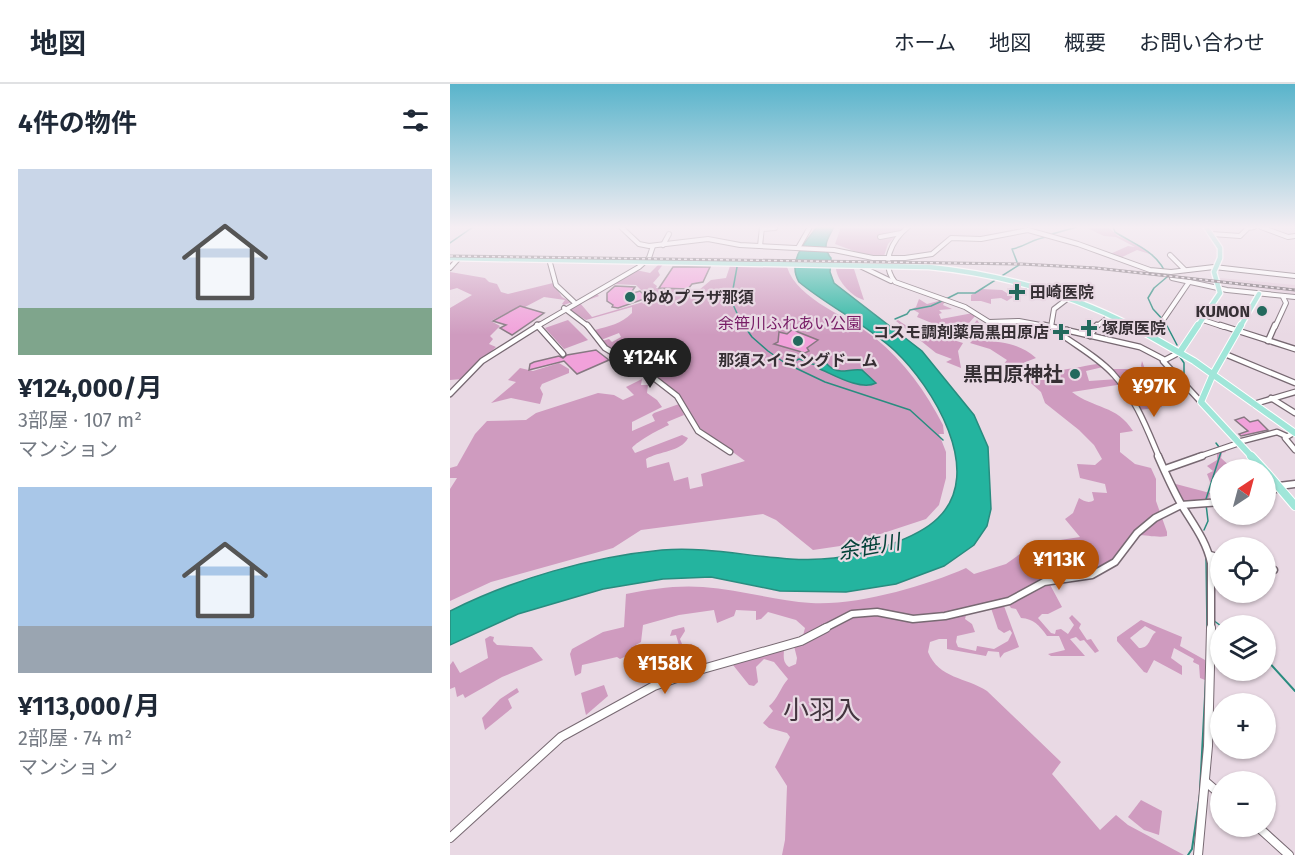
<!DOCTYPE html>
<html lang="ja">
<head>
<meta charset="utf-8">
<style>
  body { margin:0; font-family:"Fira Sans","Noto Sans JP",sans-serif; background:#f2f2f3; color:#1f2937; height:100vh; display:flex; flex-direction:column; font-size:22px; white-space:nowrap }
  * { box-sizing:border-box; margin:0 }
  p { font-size:20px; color:#747a83 }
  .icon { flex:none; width:33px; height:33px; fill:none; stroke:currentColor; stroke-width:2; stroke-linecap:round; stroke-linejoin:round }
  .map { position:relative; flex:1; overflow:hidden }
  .drawer { display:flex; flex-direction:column; background:#fff; width:450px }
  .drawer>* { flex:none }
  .needle { width:39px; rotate:36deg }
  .controls { position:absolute; left:760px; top:375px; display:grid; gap:12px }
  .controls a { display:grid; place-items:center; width:66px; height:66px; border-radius:50%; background:#fff; box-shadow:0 2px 4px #0004; font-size:30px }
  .price { position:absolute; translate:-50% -51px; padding:0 14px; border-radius:21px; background:#b45309; color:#fff; font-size:20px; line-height:39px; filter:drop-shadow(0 2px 3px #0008) }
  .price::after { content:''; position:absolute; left:50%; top:36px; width:18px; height:14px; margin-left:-9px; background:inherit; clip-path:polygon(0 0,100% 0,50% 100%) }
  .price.on { background:#222; color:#fff }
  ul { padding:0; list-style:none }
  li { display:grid; align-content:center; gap:12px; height:318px; padding:0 18px }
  li span { display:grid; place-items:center; height:186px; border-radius:0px; color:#555 }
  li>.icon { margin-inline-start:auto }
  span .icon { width:108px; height:108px; fill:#fffc; stroke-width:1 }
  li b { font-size:26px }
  h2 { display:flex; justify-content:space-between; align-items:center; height:72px; padding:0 18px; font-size:26px }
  header { display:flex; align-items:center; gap:36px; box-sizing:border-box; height:84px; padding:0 30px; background:#fff; border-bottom:2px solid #e0e1e3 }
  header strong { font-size:28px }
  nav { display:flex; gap:33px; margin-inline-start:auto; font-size:21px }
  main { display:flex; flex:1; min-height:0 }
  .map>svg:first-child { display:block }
</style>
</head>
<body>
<header>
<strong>地図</strong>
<nav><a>ホーム</a><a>地図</a><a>概要</a><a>お問い合わせ</a></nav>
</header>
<main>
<section class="drawer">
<h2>4件の物件<svg class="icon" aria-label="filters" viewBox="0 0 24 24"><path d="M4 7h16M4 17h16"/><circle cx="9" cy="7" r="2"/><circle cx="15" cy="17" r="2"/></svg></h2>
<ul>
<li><span style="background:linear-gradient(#c9d6e8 75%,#7fa58c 0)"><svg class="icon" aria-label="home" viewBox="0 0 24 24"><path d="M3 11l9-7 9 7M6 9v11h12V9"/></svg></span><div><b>¥124,000/月</b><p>3部屋 · 107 m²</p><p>マンション</p></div></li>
<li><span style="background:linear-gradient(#a9c7e8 75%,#9aa5b1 0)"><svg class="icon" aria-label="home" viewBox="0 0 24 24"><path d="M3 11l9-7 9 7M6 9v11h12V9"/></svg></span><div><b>¥113,000/月</b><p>2部屋 · 74 m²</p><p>マンション</p></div></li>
</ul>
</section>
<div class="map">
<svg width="845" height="771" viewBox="0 0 845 771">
  <rect width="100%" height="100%" fill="#e9d9e4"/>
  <g fill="#e3ccdb">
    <polygon points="462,143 536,143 545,153 497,155 487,164 476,170 443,171 444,161"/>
    <polygon points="202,173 259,173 337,175 335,178 201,175"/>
    <polygon points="449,177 589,179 709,188 709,191 590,181 449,179"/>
    <polygon points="770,194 845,201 845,210 772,199"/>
  </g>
  <g fill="#cf9bbf" fill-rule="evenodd">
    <polygon points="391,143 454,143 438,160 434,172 412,170 385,160"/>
    <polygon points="635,143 659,144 668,152 691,162 703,171 687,166 670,174 660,170 678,162 685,163 666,153 654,152"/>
    <path d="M 214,179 L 208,187 L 210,191 L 203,199 L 207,202 L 206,204 L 249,206 L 261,196 L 276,194 L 280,182 L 337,183 C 348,217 399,232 425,254 C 454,277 476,308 493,341 L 494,350 L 489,350 L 496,368 L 496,394 L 489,421 L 476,435 L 397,461 L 363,466 L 326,436 L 313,430 L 191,446 L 163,464 L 41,498 L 0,517 L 0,405 L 7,394 L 0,394 L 0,384 L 7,382 L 25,350 L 37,337 L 76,336 L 86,329 L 148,309 L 164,311 L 173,316 L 184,311 L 176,303 L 192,295 L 191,301 L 198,301 L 197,309 L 207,316 L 212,323 L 182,338 L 182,347 L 205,337 L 202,331 L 204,329 L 229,320 L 234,331 L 217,338 L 219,341 C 212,344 187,357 182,364 L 185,369 L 232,351 L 238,354 C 231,368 209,367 196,375 L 197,384 L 219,378 L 224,397 L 238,393 L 240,405 L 253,402 L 251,390 L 295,377 L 250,344 L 229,310 L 158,264 L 152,257 L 159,255 L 162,258 L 171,253 L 169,249 L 151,256 L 145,246 C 159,242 171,240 182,229 L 182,223 L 136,236 L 121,227 L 121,223 L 146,209 L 149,212 L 130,219 L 142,233 L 210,213 L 202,209 L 194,209 L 186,201 L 161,200 L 186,186 L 200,189 L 209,180 Z"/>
    <path d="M 386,185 L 404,185 L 414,216 C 402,213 388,198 386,185 Z"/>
    <polygon points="0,188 35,194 39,198 47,200 51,208 58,210 103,199 112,213 122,218 114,221 112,220 115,216 94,213 75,223 70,222 41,237 50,242 40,252 43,255 39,260 46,263 12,295 0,296 0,224 22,211 7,204 0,206"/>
    <polygon points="532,205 552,206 563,213 557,217 551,214 541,215 541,220 531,217 521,217 521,211"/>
    <path d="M 469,215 L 477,220 L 492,216 L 495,217 L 493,221 L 502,225 L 489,226 L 492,229 L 489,230 L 491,235 L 523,229 L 526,231 L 519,239 L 523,241 L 527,236 L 533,244 L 537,243 L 537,239 L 553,242 L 551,244 L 542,245 L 542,248 L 535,248 L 531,244 L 523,245 L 531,257 C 552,257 570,260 586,274 L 573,279 C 591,294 625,283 647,280 L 653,283 L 636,287 L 639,297 L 668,295 L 661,285 L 684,285 L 685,290 L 692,290 L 694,287 L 691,282 L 692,277 L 696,288 L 695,293 L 712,294 L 622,308 C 644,325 667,321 683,347 L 670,349 L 670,368 L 685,380 L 701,384 L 706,395 L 706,417 L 717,448 L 717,452 C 709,454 696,451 688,451 C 652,489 646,488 597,495 L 612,523 L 598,530 L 592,530 L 588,534 L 601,549 L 605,550 L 606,546 L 611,545 L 618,550 L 624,541 L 619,534 L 622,531 L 631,540 L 629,544 L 637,556 L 641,555 L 649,567 L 645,569 L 634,556 L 630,557 L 626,553 L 620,555 L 635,572 L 601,572 L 598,570 L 615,566 L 609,552 L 597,552 C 589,541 584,535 571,534 L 566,525 L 561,524 L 556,516 L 518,524 L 515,535 L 522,540 L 525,548 L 507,552 L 506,558 L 508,563 L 526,567 L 527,562 L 544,565 L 558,557 L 562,549 L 560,546 L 554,549 L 548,545 L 541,524 L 554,522 L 569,563 L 554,569 L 550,574 L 549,568 L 538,567 L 536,572 L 497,565 L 497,555 L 489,555 L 480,558 L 478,568 C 489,595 516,593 537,607 L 611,678 L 602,690 L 650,746 L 666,731 L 678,741 L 734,771 L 332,771 L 335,756 L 337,702 L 325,683 L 340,653 L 337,649 L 319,644 L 313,639 L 323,627 L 319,622 C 328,615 330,604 338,595 L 324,578 L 314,575 L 306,583 L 308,598 L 304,602 L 299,601 L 283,581 L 334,564 C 334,571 332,578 339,583 L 346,580 L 347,574 L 344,562 L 351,559 L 355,544 L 346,536 L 318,528 L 311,535 L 306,536 L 306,527 L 286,526 L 284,532 L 267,539 L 264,526 L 229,531 L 193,541 L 191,558 L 186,561 L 189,573 L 196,577 L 185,581 L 183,569 L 170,575 L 167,573 L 132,581 L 131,589 L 125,592 L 120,570 L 122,565 L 153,548 L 174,543 L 176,510 C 202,505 226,501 253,503 C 289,505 325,517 361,519 C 406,522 476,502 516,484 L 524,490 L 556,480 L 584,460 L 630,453 L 615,435 L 623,429 L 629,414 C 634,417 639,420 644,416 L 642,408 L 657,409 L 655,400 L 630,394 L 627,380 L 645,381 L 652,375 L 644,361 L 629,346 L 595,319 L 591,308 L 566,286 L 553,281 L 557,276 L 540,265 L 520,259 L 523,256 L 467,233 L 469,229 L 462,225 L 466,223 Z"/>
    <polygon points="118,236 138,256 114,265 95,244"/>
    <path d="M 448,236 C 458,243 475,255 487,251 L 513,259 L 508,267 L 511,284 L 496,278 L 502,275 L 486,269 L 446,237 Z"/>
    <polygon points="109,279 119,285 119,289 92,300 90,304 93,310 90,320 61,314 41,319 66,298 58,296 70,284 83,287"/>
    <polygon points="677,307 700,308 706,310 712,323 689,326"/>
    <polygon points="774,365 776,368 772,369 771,374 783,385 771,386 771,402 760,398 757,390 763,387 757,382 767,376 767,367"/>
    <polygon points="722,399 760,409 758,415 732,418"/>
    <path d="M 691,536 L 732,553 L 730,562 L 755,576 L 755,596 L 750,594 L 749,581 L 743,578 L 744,575 L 724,564 L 721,574 L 732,582 L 732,591 L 704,576 L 697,589 L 694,588 L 667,557 L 667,553 ZM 695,542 L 706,548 C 699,553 701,564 689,564 L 680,554 Z"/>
    <polygon points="234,543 235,547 230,555 236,570 240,567 238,562 242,560 246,580 236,586 226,551 220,552 222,546"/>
    <polygon points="40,552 44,553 43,557 47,561 82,563 93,576 52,593 15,614 13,610 7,613 5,603 0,605 0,581 3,577 10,589 38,574 35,555"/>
    <polygon points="154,601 158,612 136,631 131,609"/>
    <polygon points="67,604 69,608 58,615 62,624 35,646 32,634 50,615"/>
    <polygon points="691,716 712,727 709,751 694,746 678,733"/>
  </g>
  <g fill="#24b49f" stroke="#298c7f" stroke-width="1.5">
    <path d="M 367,143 L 384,143 C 378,154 371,163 381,174 L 380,188 L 384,199 L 472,267 L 524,331 L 538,363 L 541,425 L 537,442 L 524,461 L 494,482 L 446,500 L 396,508 L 330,507 L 261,493 L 213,495 L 153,505 L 68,530 L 0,561 L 0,527 C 64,495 140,473 212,466 C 270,461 327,481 384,474 C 414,471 467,455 488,434 C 536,388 482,302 445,267 C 416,240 379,223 349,198 C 337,178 354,159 367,143 Z"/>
    <path d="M 369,279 L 376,279 C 388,293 397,284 412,286 L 426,299 C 411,307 384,291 370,285 L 367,282 Z"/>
  </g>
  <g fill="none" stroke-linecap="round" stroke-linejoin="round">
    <g stroke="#298c7f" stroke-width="1.5">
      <path d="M 663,143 L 665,148 C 685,161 709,168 717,193 L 704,204 L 698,214 L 703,225 L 715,238 L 727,261"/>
      <polyline points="602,150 627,143"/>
      <polyline points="0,159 23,143"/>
      <path d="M 567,178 L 562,165 C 575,163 583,154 598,153"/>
      <polyline points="287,183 281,216 290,236 302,253 318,267 335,279 375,298 460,326 493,356"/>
      <polyline points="496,215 508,209 525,209 569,181"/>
      <polyline points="445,235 457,230 460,226 481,222 492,217"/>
      <polyline points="730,273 734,279 734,297"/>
      <polyline points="345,277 349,275 358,278"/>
      <polyline points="362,280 368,281"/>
      <polyline points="766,359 769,363"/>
      <polyline points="756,415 771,368"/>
      <polyline points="754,446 758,437 756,420"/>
      <polyline points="756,471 757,544"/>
      <polyline points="763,536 771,542"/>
    </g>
    <g stroke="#298c7f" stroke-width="2">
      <polyline points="816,575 845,607"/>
      <polyline points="750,706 756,594"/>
      <polyline points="738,771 742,765 750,710"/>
    </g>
  </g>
  <g fill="#f1a1da" stroke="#877882" stroke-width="1.5">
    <polygon points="223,183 260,183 253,198 242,200 238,205 209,204"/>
    <polygon points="165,202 185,203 180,210 190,207 197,214 168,224 162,223 163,221 157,217 157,209"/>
    <polygon points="70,222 94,229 62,251 50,244 56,241 43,237"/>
    <polygon points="343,245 348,248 368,256 357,264 359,267 355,269 324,260 328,258 329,248 337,250"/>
    <polygon points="146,266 159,276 127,290 114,277 79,286 80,280 84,278 109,272 113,274 117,271"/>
    <polygon points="794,333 800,338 808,336 818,346 791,352 789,350 798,347 785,336"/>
  </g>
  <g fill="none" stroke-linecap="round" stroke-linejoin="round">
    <defs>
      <g id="minor-far3">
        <polyline points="171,143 189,160 199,162 258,155 290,161 384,166 423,174 455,174 482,170 501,154 531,155 578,146 628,160 700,186 721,188 764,183 845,192"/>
        <path d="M 458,143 C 442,156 430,179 445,198 L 515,223 L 539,238 L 569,237 L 601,243"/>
        <polyline points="811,143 838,153 845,152"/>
        <polyline points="312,145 325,144"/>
        <polyline points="762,150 790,152 798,144 804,143"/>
        <polyline points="430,153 451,149"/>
        <polyline points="213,161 219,150"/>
        <polyline points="310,162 312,143"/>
        <polyline points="348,164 360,143"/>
        <polyline points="720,171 735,186"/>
        <polyline points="99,175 106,201 124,218"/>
        <polyline points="410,182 441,197"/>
        <polyline points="0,184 9,174"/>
        <polyline points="722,194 777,206 845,213"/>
        <polyline points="114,224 139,243"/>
        <polyline points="753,236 774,243"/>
        <polyline points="87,241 89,243"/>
        <polyline points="86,243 189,183 199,174 203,162"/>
        <polyline points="601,243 604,225 617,215"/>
        <polyline points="646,243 660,232"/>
        <polyline points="704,243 711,239 739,198"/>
        <polyline points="825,243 836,219 833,213"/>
      </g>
      <g id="minor-far2">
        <polyline points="87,241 113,270"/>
        <polyline points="137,241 155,264 200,291 227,312 248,347 280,368"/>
        <polyline points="594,241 690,263 713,275"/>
        <polyline points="770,241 845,265"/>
        <path d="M 617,246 L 612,251 C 630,264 650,275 664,291 C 686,315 697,345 709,373"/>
        <polyline points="694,248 707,241"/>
        <polyline points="640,252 647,241"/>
        <polyline points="818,257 825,241"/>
        <polyline points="730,268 713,277 751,318"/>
        <polyline points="775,270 845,299"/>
        <polyline points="0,310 32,277 89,241"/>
        <polyline points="821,314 845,329"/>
        <polyline points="804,320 845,308"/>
        <polyline points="845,348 835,354 845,366"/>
        <polyline points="788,358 827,348 836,352"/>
        <polyline points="748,373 789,359"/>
      </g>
      <g id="minor-far1">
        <path d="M 708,372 C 715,388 722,404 731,420 C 743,440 756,456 761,479 L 761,545"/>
        <polyline points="715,385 752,372"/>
        <polyline points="829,402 845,400"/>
        <polyline points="816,407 830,404"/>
        <polyline points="760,471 771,474"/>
        <polyline points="816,485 824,486"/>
        <polyline points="373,545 402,530 427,528 463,535 495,532 559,517 594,498 642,491 665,478 687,449 705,434 731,421 771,418"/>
      </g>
      <g id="minor">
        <polyline points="756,698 771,711"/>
        <polyline points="807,742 839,771"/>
        <polyline points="0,754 111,653 204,602 249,586 351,557 376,544"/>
        <polyline points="748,771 758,662 761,544"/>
      </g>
      <g id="major-far2">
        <path d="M 0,174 L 479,183 C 551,190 620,210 684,243"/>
        <polyline points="747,243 770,209 764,188 770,174 770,164 756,143"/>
        <polyline points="790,243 809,210"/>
      </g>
      <g id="major-far1">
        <polyline points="681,241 744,277 845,349"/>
        <polyline points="791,241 763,290 751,318 802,373"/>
        <polyline points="730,268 748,241"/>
      </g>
      <g id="major">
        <polyline points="801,372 814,386"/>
        <polyline points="816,388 845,422"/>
      </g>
    </defs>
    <use href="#minor-far3" stroke="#776972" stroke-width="6"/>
    <use href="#minor-far2" stroke="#776972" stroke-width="7"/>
    <use href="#minor-far1" stroke="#776972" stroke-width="9"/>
    <use href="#minor" stroke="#776972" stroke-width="10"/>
    <use href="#major-far2" stroke="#fff" stroke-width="7"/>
    <use href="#major-far1" stroke="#fff" stroke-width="8"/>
    <use href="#major" stroke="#fff" stroke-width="10"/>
    <use href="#minor-far3" stroke="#fff" stroke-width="4"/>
    <use href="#minor-far2" stroke="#fff" stroke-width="4.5"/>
    <use href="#minor-far1" stroke="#fff" stroke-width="6"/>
    <use href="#minor" stroke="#fff" stroke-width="8"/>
    <use href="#major-far2" stroke="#a0e6d9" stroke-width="4.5"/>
    <use href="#major-far1" stroke="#a0e6d9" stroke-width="6"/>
    <use href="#major" stroke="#a0e6d9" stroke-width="8"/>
    <defs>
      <polyline id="rail" points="0,172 571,180 646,184 845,206"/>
    </defs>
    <use href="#rail" stroke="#6a6067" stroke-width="3"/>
    <use href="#rail" stroke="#e9d9e4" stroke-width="1.5" stroke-dasharray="3" stroke-linecap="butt"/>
  </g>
  <linearGradient id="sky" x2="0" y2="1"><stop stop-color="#59b4cb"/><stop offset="0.57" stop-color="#f5eef3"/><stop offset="1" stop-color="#f5eef3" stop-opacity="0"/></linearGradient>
  <rect width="845" height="251" fill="url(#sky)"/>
  <g fill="#23695d" stroke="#e9d9e4" stroke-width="2">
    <path d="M564 199h6v6h6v6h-6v6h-6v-6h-6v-6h6z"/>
    <circle cx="180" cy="213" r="6"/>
    <circle cx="812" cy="227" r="6"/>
    <path d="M636 235h6v6h6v6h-6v6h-6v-6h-6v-6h6z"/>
    <path d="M608 239h6v6h6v6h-6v6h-6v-6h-6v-6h6z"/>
    <circle cx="348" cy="257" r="6"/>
    <circle cx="625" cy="290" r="6"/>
  </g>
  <g text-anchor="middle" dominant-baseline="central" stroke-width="4.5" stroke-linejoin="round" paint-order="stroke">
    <g font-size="16" font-weight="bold" fill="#362f34" stroke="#e9d9e4" text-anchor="start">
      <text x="580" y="208">田崎医院</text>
      <text x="192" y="213">ゆめプラザ那須</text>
      <text x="800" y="227" text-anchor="end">KUMON</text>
      <text x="652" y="244">塚原医院</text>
      <text x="599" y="248" text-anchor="end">コスモ調剤薬局黒田原店</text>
      <text x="348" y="276" text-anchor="middle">那須スイミングドーム</text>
    </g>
    <g font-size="16" fill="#771c65" stroke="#e9d9e4">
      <text x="340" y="239">余笹川ふれあい公園</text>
    </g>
    <g font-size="20" font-weight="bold" fill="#362f34" stroke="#e9d9e4" text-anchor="end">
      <text x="613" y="290">黒田原神社</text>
    </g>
    <g font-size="21" font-style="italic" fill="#034138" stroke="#e9d9e4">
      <text transform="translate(419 463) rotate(-10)">余笹川</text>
    </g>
    <g font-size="26" fill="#43363f" stroke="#e9d9e4">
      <text x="372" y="626">小羽入</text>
    </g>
  </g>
</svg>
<div class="controls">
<a><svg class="needle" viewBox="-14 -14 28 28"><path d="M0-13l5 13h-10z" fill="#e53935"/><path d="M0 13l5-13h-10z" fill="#747a83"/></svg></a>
<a><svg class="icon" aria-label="locate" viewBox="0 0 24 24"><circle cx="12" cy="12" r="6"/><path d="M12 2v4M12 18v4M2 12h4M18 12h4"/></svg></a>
<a><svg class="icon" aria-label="layers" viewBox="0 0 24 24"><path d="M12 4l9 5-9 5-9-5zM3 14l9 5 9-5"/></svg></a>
<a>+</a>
<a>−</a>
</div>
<b class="price on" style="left:200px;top:305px">¥124K</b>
<b class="price" style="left:704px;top:334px">¥97K</b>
<b class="price" style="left:609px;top:507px">¥113K</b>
<b class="price" style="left:215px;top:611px">¥158K</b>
</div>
</main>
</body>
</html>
